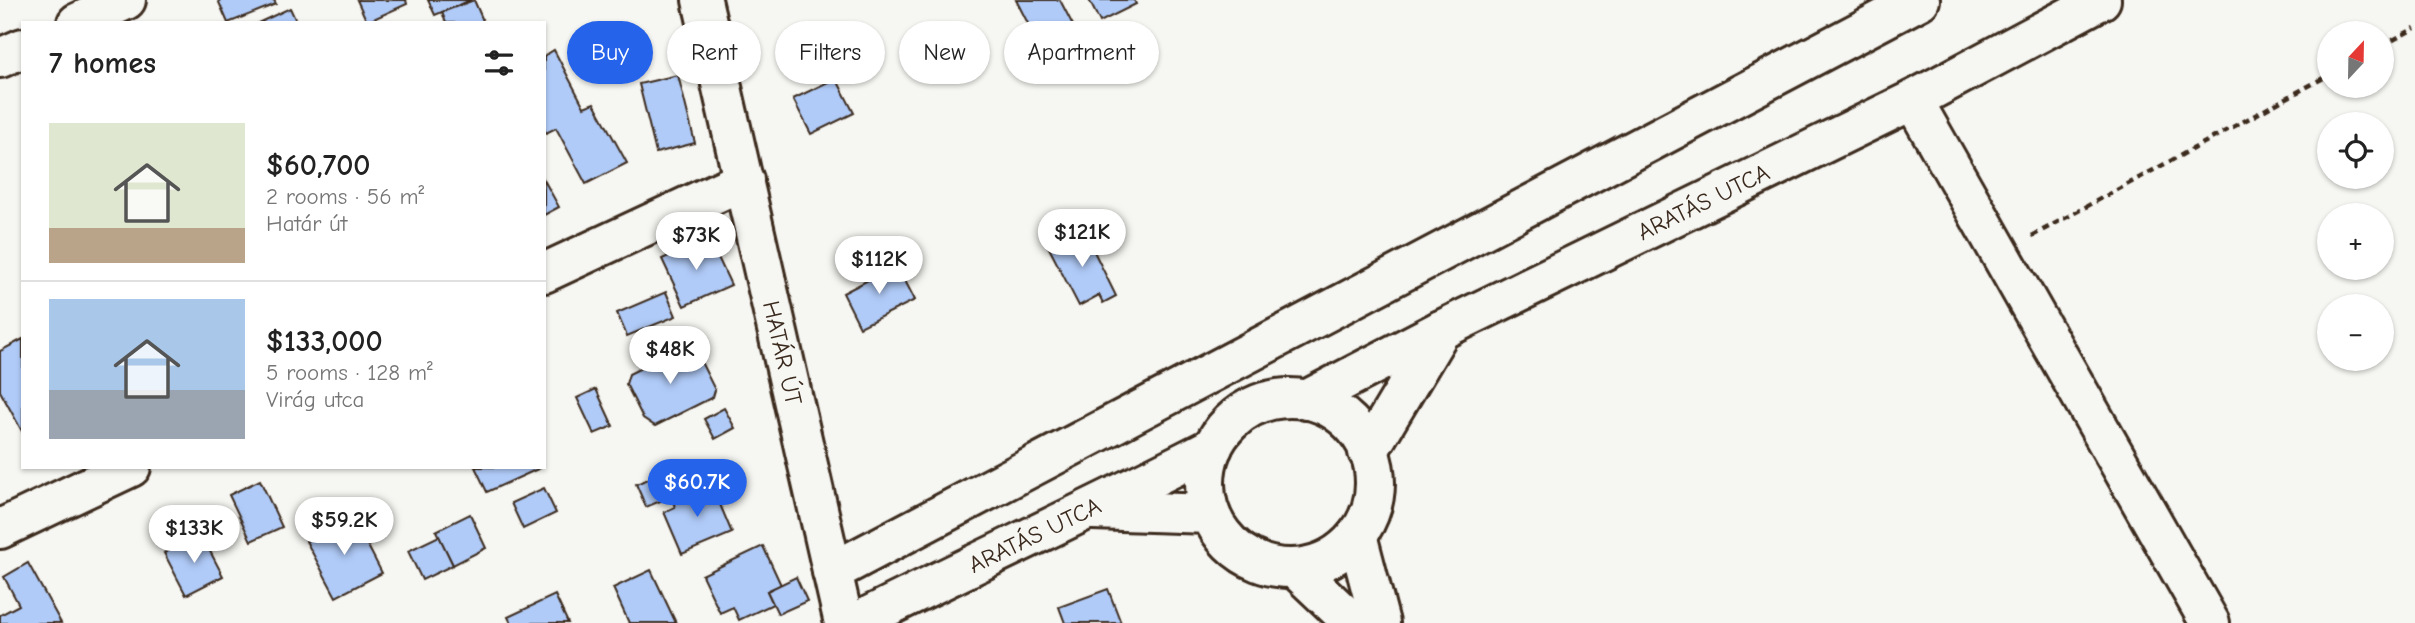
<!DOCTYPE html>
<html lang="en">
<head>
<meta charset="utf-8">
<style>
  body { margin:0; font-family:"Comic Neue",sans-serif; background:#f6f6f6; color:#222; height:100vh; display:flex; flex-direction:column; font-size:26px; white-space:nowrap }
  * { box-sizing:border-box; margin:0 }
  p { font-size:23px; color:#767676 }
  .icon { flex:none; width:38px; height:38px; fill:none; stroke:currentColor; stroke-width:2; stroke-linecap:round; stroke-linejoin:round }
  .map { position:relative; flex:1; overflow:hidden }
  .drawer { position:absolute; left:21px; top:21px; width:525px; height:448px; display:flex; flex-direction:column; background:#fff; border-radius:0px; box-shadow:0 2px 5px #0004 }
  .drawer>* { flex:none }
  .banner { position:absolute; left:567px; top:21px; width:665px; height:63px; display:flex; gap:14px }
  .needle { width:46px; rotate:22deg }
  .tools { position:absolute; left:2317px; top:21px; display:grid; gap:14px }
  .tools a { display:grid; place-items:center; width:77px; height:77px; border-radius:50%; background:#fff; box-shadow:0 2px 5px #0004; font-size:35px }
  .price { position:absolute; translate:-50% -60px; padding:0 16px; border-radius:24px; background:#fff; color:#222; font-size:23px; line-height:46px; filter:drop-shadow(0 2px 4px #0008) }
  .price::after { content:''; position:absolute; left:50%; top:42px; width:21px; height:16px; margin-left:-10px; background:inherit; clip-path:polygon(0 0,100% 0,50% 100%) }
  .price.active { background:#2563eb; color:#fff }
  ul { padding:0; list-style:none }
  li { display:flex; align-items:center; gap:21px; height:175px; padding:0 28px }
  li+li { border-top:2px solid #e0e0e0 }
  li span { display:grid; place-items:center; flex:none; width:196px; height:140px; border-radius:0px; color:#555 }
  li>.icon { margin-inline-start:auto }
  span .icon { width:84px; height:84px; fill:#fffc; stroke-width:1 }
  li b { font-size:30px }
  h2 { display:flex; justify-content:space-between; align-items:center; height:84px; padding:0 28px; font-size:30px }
  .pill { padding:0 24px; border-radius:32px; background:#fff; box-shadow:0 2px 5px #0004; font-size:24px; line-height:63px }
  .pill.active { background:#2563eb; color:#fff }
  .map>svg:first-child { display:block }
</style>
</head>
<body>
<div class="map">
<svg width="2415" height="623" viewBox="0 0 2415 623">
  <rect width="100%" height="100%" fill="#f6f6f2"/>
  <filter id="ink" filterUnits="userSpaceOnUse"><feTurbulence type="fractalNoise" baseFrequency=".0143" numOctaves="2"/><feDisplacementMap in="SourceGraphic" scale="14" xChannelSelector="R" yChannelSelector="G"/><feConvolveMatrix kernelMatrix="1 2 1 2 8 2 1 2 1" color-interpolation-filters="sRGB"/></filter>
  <g filter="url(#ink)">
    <g fill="#b0cbf8" stroke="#3b2a1e" stroke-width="2">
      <polygon points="218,0 274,0 276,4 228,23"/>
      <polygon points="357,0 406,0 407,4 367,22"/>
      <polygon points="428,0 471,0 435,15"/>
      <polygon points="474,0 484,23 446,23 442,12"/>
      <polygon points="1016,0 1060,0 1076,31 1041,49"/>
      <polygon points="1089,0 1134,0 1136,4 1100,22"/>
      <polygon points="290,8 297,23 258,23"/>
      <polygon points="554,50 584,107 594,103 627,163 586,184 556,128 546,133 544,129 544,56"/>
      <polygon points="678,75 695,143 656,153 639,84"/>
      <polygon points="836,78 854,113 811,134 793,99"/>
      <polygon points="544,180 559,207 544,215"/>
      <polygon points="1083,229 1116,296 1103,303 1099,295 1079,306 1048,246"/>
      <polygon points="709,238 731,285 684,306 662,259"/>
      <polygon points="897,265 915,300 860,327 843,293"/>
      <polygon points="666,292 676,316 627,336 617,313"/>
      <polygon points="23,339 23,433 0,391 0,351"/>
      <polygon points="687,345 694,348 715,390 713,397 655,426 643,418 626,384 629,374"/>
      <polygon points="596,389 613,426 594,434 577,398"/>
      <polygon points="724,408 735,428 715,439 704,419"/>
      <polygon points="475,467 540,467 540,468 487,492"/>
      <polygon points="665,472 675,495 646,507 636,484"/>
      <polygon points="260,480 282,527 251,541 229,495"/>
      <polygon points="705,485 708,493 714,490 732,533 682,554 664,512 675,507 672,499"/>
      <polygon points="544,488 556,513 523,529 511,503"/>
      <polygon points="470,514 486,548 453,565 436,531"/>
      <polygon points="353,517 382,573 336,597 306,541"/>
      <polygon points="201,534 223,576 186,595 164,553"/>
      <polygon points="439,536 453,565 422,580 408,551"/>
      <polygon points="763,546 781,585 767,591 773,604 739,620 733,607 720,613 702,575"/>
      <polygon points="28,563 61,623 0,623 0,615 19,605 4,577"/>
      <polygon points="651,570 676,623 629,623 613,588"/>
      <polygon points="796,577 807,601 778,614 767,591"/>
      <polygon points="1108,589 1121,623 1065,623 1059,607"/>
      <polygon points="555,595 568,623 511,623 508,617"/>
    </g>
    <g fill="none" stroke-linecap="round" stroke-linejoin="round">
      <defs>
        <g id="minor">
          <path id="s1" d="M 702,0 L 844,623"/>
          <polyline points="77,23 126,0"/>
          <polyline points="0,58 23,48"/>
          <polyline points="1913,100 2210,623"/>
          <polyline points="544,273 744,180"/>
          <circle cx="1290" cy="483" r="85"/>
          <path id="s2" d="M 1306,400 L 1441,330 L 1913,100 L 2101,0"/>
          <polyline points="1368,452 1441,330"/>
          <polyline points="1093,510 1209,514"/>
          <polyline points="0,529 131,467"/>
          <polyline points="1357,535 1380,623"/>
          <polyline points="1295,568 1353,623"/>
          <polyline points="832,572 1920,0"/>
          <path id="s3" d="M 855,623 C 974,563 1095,508 1213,447"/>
        </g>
      </defs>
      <use href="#minor" stroke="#3b2a1e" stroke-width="44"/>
      <g stroke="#3b2a1e" stroke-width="4.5" stroke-dasharray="7 5" stroke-linecap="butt">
        <polyline points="2382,46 2415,28"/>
        <polyline points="2032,236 2329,75"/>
      </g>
      <use href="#minor" stroke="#f6f6f2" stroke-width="38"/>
    </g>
  </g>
  <g text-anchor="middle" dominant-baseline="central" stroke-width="6" stroke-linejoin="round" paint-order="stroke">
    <g font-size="24" fill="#3b2a1e" stroke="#f6f6f2">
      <text stroke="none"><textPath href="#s2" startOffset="444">ARATÁS UTCA</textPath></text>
      <text stroke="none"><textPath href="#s1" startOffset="362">HATÁR ÚT</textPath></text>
      <text stroke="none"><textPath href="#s3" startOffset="200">ARATÁS UTCA</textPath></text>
    </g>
  </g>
</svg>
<div class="tools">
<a><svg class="needle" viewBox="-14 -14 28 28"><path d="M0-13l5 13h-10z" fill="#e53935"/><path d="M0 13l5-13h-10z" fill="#767676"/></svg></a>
<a><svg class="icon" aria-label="locate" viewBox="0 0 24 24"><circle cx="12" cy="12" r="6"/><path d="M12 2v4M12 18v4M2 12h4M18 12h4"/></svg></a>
<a>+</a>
<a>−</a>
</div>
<b class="price" style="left:1082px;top:269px">$121K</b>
<b class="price" style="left:696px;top:272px">$73K</b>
<b class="price" style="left:879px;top:296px">$112K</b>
<b class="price" style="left:670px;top:386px">$48K</b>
<b class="price active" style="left:697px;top:519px">$60.7K</b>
<b class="price" style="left:344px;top:557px">$59.2K</b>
<b class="price" style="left:194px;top:565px">$133K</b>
<div class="banner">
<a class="pill active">Buy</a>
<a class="pill">Rent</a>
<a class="pill">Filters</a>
<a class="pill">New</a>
<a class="pill">Apartment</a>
</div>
<section class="drawer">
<h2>7 homes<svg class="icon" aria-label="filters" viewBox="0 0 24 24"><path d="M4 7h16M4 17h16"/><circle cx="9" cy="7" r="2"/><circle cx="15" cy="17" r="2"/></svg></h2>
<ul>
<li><span style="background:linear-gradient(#dfe7d0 75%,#b9a48a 0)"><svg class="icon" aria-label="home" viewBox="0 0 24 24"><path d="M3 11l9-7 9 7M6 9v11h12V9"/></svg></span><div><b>$60,700</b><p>2 rooms · 56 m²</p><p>Határ út</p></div></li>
<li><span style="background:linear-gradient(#a9c7e8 65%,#9aa5b1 0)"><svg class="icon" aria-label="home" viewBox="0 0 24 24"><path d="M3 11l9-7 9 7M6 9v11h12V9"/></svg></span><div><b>$133,000</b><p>5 rooms · 128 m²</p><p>Virág utca</p></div></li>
</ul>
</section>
</div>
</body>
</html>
